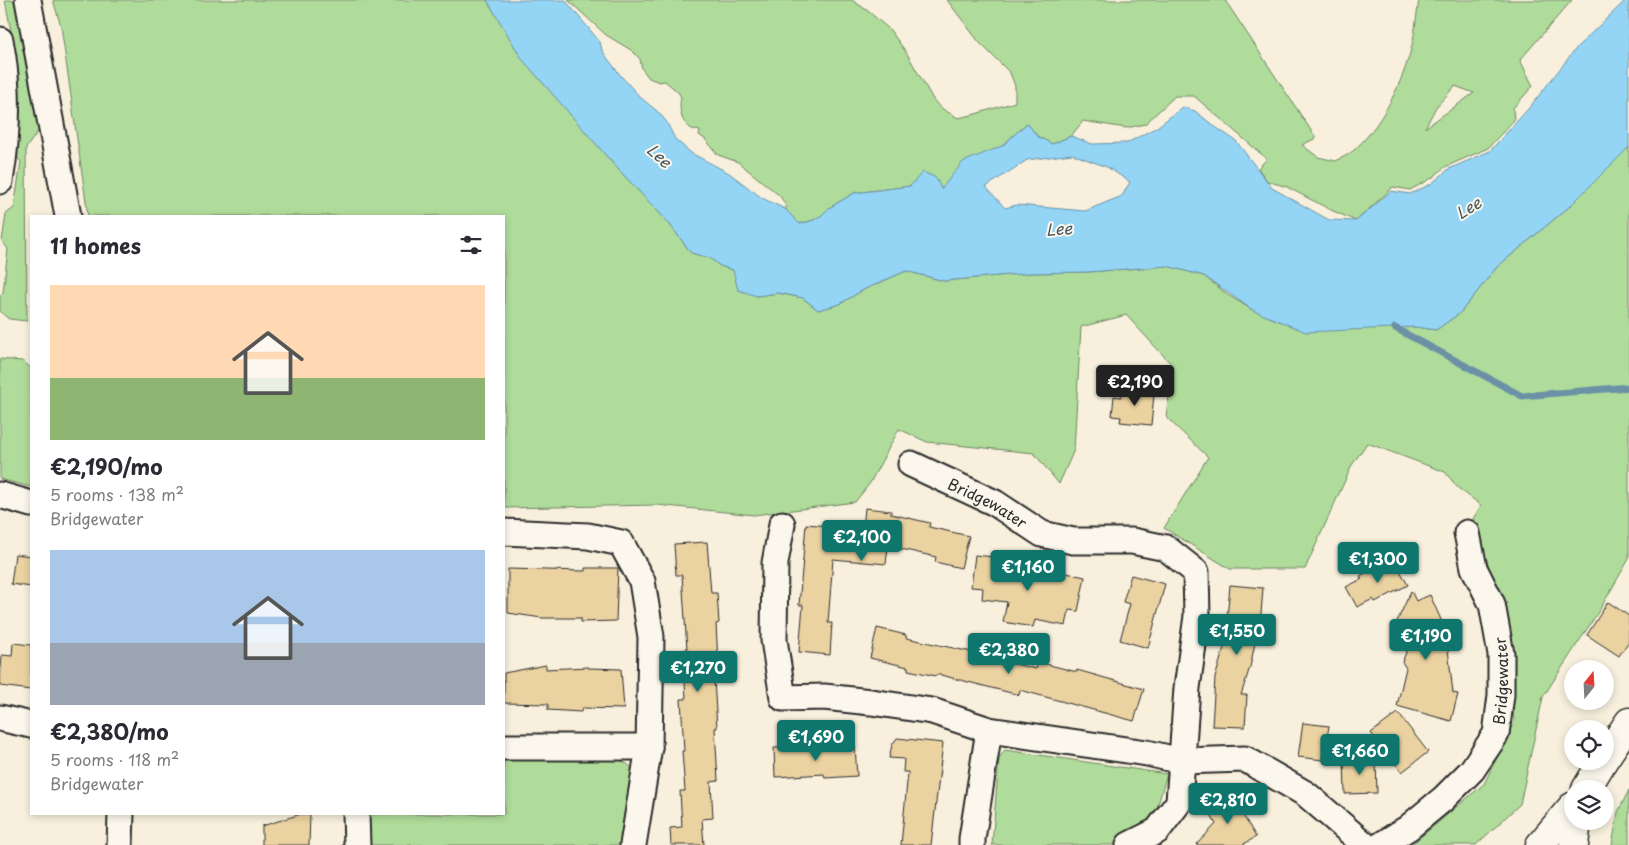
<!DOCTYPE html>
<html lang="en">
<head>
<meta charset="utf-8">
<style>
  body { margin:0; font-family:"Playpen Sans",sans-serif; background:#f7f7f7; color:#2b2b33; height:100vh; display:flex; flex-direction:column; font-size:19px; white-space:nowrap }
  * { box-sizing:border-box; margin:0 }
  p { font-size:16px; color:#7c7c81 }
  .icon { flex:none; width:28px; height:28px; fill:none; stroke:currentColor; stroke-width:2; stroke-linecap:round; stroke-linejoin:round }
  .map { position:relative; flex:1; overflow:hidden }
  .details { position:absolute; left:30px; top:215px; width:475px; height:600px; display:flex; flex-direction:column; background:#fff; border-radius:0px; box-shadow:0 2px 8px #0003 }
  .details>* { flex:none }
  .needle { width:32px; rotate:18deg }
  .fabs { position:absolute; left:1564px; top:660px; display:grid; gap:10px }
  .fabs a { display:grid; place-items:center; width:50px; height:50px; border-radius:50%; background:#fff; box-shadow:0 2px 8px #0003; font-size:25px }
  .price { position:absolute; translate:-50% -42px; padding:0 11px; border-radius:5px; background:#0f766e; color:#fff; font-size:16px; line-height:32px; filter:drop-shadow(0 1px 2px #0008) }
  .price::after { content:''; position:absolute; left:50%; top:30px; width:15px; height:11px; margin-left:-8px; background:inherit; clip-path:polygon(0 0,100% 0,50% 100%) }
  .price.active { background:#222; color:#fff }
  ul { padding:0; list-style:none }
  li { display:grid; align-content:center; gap:10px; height:265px; padding:0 20px }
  li span { display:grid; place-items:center; height:155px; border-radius:0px; color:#555 }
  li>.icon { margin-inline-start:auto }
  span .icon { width:90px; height:90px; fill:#fffc; stroke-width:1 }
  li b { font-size:21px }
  h2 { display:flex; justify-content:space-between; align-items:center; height:60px; padding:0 20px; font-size:21px }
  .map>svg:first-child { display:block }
</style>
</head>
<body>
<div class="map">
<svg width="1629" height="845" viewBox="0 0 1629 845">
  <rect width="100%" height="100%" fill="#f8f0dd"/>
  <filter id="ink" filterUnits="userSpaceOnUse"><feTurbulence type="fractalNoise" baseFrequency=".02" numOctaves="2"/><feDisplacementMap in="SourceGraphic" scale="10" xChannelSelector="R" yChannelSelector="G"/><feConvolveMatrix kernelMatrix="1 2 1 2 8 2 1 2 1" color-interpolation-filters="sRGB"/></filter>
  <g filter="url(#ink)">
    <g fill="#afdc9a" stroke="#6d8462" fill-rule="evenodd">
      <path d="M 5,0 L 17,0 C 26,43 31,87 39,130 L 26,148 L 27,321 L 9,319 L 0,312 L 0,295 L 3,292 L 8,249 L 2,241 L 6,214 L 14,208 L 21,162 L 15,154 L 18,112 L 17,62 Z"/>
      <polygon points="53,0 487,0 523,59 616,167 668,222 691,253 710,258 720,266 733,270 757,296 778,293 803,298 818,310 840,304 863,290 906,271 944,281 1030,273 1088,272 1167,266 1204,276 1228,295 1254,311 1370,328 1415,327 1436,330 1460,313 1497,267 1570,206 1629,147 1629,559 1600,609 1543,697 1520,804 1476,845 1411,845 1484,784 1514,722 1509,628 1473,519 1481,505 1458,488 1445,472 1367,443 1352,465 1305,569 1230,569 1164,528 1208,457 1166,417 1173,366 1126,315 1081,327 1074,450 1059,484 1034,453 927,442 899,429 870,483 855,502 754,515 657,505 504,508 504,216 88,216 61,26"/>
      <path d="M 568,0 L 852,0 L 868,11 L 890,30 L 906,52 L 934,101 L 944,110 L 958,118 L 972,115 L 1015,102 L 1015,86 L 1010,73 L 979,42 L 947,0 L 1225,0 L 1316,138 L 1302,145 L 1318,157 L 1336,161 C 1341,158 1348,155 1353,151 C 1380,127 1400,88 1410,53 C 1415,36 1416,17 1419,0 L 1572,0 L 1520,60 L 1533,86 L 1513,108 L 1514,120 L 1488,148 L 1445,167 L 1432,178 L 1410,190 L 1393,187 L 1356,221 L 1331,210 L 1287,187 L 1267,181 L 1258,168 L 1267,159 L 1194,96 L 1175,96 L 1145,124 L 1126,128 L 1083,121 L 1071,136 L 1052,144 L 1037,136 L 1027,123 L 1002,146 L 941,189 L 910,186 L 854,193 L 829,208 L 822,215 L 814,220 L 799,224 L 786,210 L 786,206 L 780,196 L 738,162 L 718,155 L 705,139 L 699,135 L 700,131 C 695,130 689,129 686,124 C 680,118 679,105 681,97 L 678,92 L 665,81 L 659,82 L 649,78 L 642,69 L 640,59 L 631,50 L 606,35 ZM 1455,86 L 1474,93 L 1425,128 L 1436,107 Z"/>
      <polygon points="0,359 22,361 31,368 31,487 0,479"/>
      <polygon points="1005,750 1167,774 1153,821 1124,841 1113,845 992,845 999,758"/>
      <path d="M 504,757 L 610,758 C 623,760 629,763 636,774 L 624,845 L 369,845 L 365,836 L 365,814 L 504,814 Z"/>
      <polygon points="1629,790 1629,845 1612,845 1618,812"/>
    </g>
    <path fill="#94d5f6" stroke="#6a91a5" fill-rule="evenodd" d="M 487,0 L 565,0 L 600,42 L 602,50 L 608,59 L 621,76 L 640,97 L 657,111 L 666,121 L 675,139 L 691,153 L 729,173 L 762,198 L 785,209 L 800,224 L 814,220 L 822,215 L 829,208 L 854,193 L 910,186 L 923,172 L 936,178 L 941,189 L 963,162 L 1002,146 L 1027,123 L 1037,136 L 1052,144 L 1071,136 L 1092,144 L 1127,143 L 1157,127 L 1183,107 L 1195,111 L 1214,126 L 1236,141 L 1272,188 L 1329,220 L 1356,221 L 1391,191 L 1410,194 L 1431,184 L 1449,169 L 1490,151 L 1529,108 L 1578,46 L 1626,0 L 1629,0 L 1629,147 L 1570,206 L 1497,267 L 1460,313 L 1436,330 L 1415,327 L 1306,332 L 1254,311 L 1204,276 L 1167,266 L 1088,272 L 1030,273 L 944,281 L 906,271 L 863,290 L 840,304 L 818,310 L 803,298 L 778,293 L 757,296 L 738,290 L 733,270 L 720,266 L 710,258 L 691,253 L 668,222 L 616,167 L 522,59 ZM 1072,154 L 1107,167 L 1130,182 L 1122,196 L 1085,211 L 1017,205 L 1005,208 L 986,187 L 1027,160 Z"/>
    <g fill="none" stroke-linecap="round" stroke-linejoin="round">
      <polyline stroke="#6a91a5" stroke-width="7" points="1395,328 1522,396 1629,387"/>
    </g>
    <g fill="#ebd2a1" stroke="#2b2b2b">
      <polygon points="1140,387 1149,389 1154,395 1151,425 1120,422 1121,417 1112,416 1114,396 1121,397 1122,390 1137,392"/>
      <polygon points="865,508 891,511 891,514 930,523 929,527 969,536 961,568 935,562 936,557 888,546 886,564 833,559 828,623 832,623 830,655 799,652 803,605 799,605 806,524 863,529"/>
      <polygon points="707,542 711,593 717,593 719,623 716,624 719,680 714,680 717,728 715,728 718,781 711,782 713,818 702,819 704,845 671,845 670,828 682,827 680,791 685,791 682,751 684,751 681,699 686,699 683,650 687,650 682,575 676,575 674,544"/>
      <polygon points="15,554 31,556 31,587 11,584"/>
      <polygon points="975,555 1003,558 1002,568 1056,578 1057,571 1085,577 1078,611 1069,610 1066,626 1035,620 1033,627 1003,622 1007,602 982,599 983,588 971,587"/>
      <polygon points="1393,558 1408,585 1375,602 1373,599 1357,607 1346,587 1362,579 1360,576"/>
      <polygon points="585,568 618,568 616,621 581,622 581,618 542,618 508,613 508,569 585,571"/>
      <polygon points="1131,575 1165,584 1148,648 1120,640 1130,604 1123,602"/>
      <polygon points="1230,585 1263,588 1261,614 1250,667 1241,695 1247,695 1245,727 1212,726 1215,678 1225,644 1222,644 1227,619"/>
      <polygon points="1411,591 1416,601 1430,595 1446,631 1453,693 1458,694 1451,721 1397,706 1406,668 1402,662 1410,643 1394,628"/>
      <polygon points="1608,602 1629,616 1629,641 1619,656 1587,635"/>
      <polygon points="877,628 906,635 906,638 986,655 986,657 1036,669 1038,662 1077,672 1077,670 1144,689 1134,721 1020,690 1019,695 937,674 936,676 908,670 908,667 870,658"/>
      <polygon points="13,643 31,645 31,690 0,686 2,655 12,656"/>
      <polygon points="546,665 546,669 588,667 588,668 621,669 624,709 582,708 581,712 548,710 548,704 504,703 504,673"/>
      <polygon points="1398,713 1428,752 1402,772 1371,733"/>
      <polygon points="1303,723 1329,726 1323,760 1298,757"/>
      <polygon points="897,738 943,743 931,845 901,845 908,772 903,772 904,759 889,758 892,745"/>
      <polygon points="806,746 806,749 855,746 857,776 825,778 824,774 775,777 774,748"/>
      <polygon points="1376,758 1377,793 1345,794 1344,759"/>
      <polygon points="1231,795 1256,837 1242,845 1196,845 1216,824 1207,809"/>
      <polygon points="301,814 310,814 309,845 262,845 262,826"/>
    </g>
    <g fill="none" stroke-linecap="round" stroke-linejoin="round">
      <defs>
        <g id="street">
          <polyline points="28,0 68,216"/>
          <path d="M 0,40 C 9,86 8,135 0,181"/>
          <path id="s1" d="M 911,464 L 995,503 L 1042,534 L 1073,541 L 1132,541 L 1166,548 L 1196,572 L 1197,616 L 1187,688 L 1179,802 L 1157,831 L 1129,845"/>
          <polyline points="0,495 31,504"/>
          <polyline points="782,524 775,563 774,640 783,698 824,697 871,702 932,711 989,730 1147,753 1181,761 1245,759 1306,794 1365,845"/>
          <polyline points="504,532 588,536 621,543 642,581 651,637 649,747 633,845"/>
          <polyline points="0,718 31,725"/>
          <polyline points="504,747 649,747"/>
          <polyline points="356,814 357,845"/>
          <polyline points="120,845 121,814"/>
          <polyline points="972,845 972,839 989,730"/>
          <path id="s2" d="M 1381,845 L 1408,828 L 1443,799 L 1472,770 L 1496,734 L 1501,695 L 1501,654 L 1492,604 L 1474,568 L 1467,533"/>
        </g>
        <g id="highway">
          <polyline points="1605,758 1629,722"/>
          <polyline points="1586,789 1603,761"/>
          <polyline points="1540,845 1572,807"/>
          <polyline points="1574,845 1577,821"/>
        </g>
      </defs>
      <use href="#street" stroke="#2b2b2b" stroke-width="29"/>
      <use href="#highway" stroke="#2b2b2b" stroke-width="31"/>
      <use href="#street" stroke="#fbf7ec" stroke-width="25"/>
      <use href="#highway" stroke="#fbf7ec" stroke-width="28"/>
    </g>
  </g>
  <g text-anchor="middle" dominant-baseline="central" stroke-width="4" stroke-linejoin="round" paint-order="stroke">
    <g font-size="15" fill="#2b2b2b" stroke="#fbf7ec">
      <text stroke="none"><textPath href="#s1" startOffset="86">Bridgewater</textPath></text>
      <text stroke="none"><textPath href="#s2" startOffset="215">Bridgewater</textPath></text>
    </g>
    <g font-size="16" font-style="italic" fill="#45565e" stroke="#fbf7ec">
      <text transform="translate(660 155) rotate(43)">Lee</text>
      <text transform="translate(1468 207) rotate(-32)">Lee</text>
      <text transform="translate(1059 228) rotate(-4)">Lee</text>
    </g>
  </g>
</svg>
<div class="fabs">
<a><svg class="needle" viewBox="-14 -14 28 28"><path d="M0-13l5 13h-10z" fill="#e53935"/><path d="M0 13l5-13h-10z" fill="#7c7c81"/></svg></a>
<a><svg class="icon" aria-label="locate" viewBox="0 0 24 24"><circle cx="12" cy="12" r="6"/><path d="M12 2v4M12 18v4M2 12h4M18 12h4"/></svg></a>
<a><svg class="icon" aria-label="layers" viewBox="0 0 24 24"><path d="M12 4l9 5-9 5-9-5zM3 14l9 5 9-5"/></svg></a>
</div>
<b class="price active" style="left:1135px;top:407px">€2,190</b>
<b class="price" style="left:862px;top:562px">€2,100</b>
<b class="price" style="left:1378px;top:584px">€1,300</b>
<b class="price" style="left:1028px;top:592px">€1,160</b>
<b class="price" style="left:1237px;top:656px">€1,550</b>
<b class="price" style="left:1426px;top:661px">€1,190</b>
<b class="price" style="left:1009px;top:675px">€2,380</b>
<b class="price" style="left:698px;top:693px">€1,270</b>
<b class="price" style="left:816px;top:762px">€1,690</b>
<b class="price" style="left:1360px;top:776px">€1,660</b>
<b class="price" style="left:1228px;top:825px">€2,810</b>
<section class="details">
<h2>11 homes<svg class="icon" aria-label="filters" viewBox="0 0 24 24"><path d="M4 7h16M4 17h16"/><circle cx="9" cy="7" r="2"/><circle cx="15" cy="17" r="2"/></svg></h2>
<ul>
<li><span style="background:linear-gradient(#ffd9b3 60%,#8fb573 0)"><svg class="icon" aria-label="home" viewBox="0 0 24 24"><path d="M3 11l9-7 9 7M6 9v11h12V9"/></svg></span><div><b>€2,190/mo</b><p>5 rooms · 138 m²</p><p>Bridgewater</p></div></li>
<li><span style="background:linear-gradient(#a9c7e8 60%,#9aa5b1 0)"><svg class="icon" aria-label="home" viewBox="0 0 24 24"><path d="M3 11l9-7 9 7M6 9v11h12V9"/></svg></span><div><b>€2,380/mo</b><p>5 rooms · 118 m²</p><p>Bridgewater</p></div></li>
</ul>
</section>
</div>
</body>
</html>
